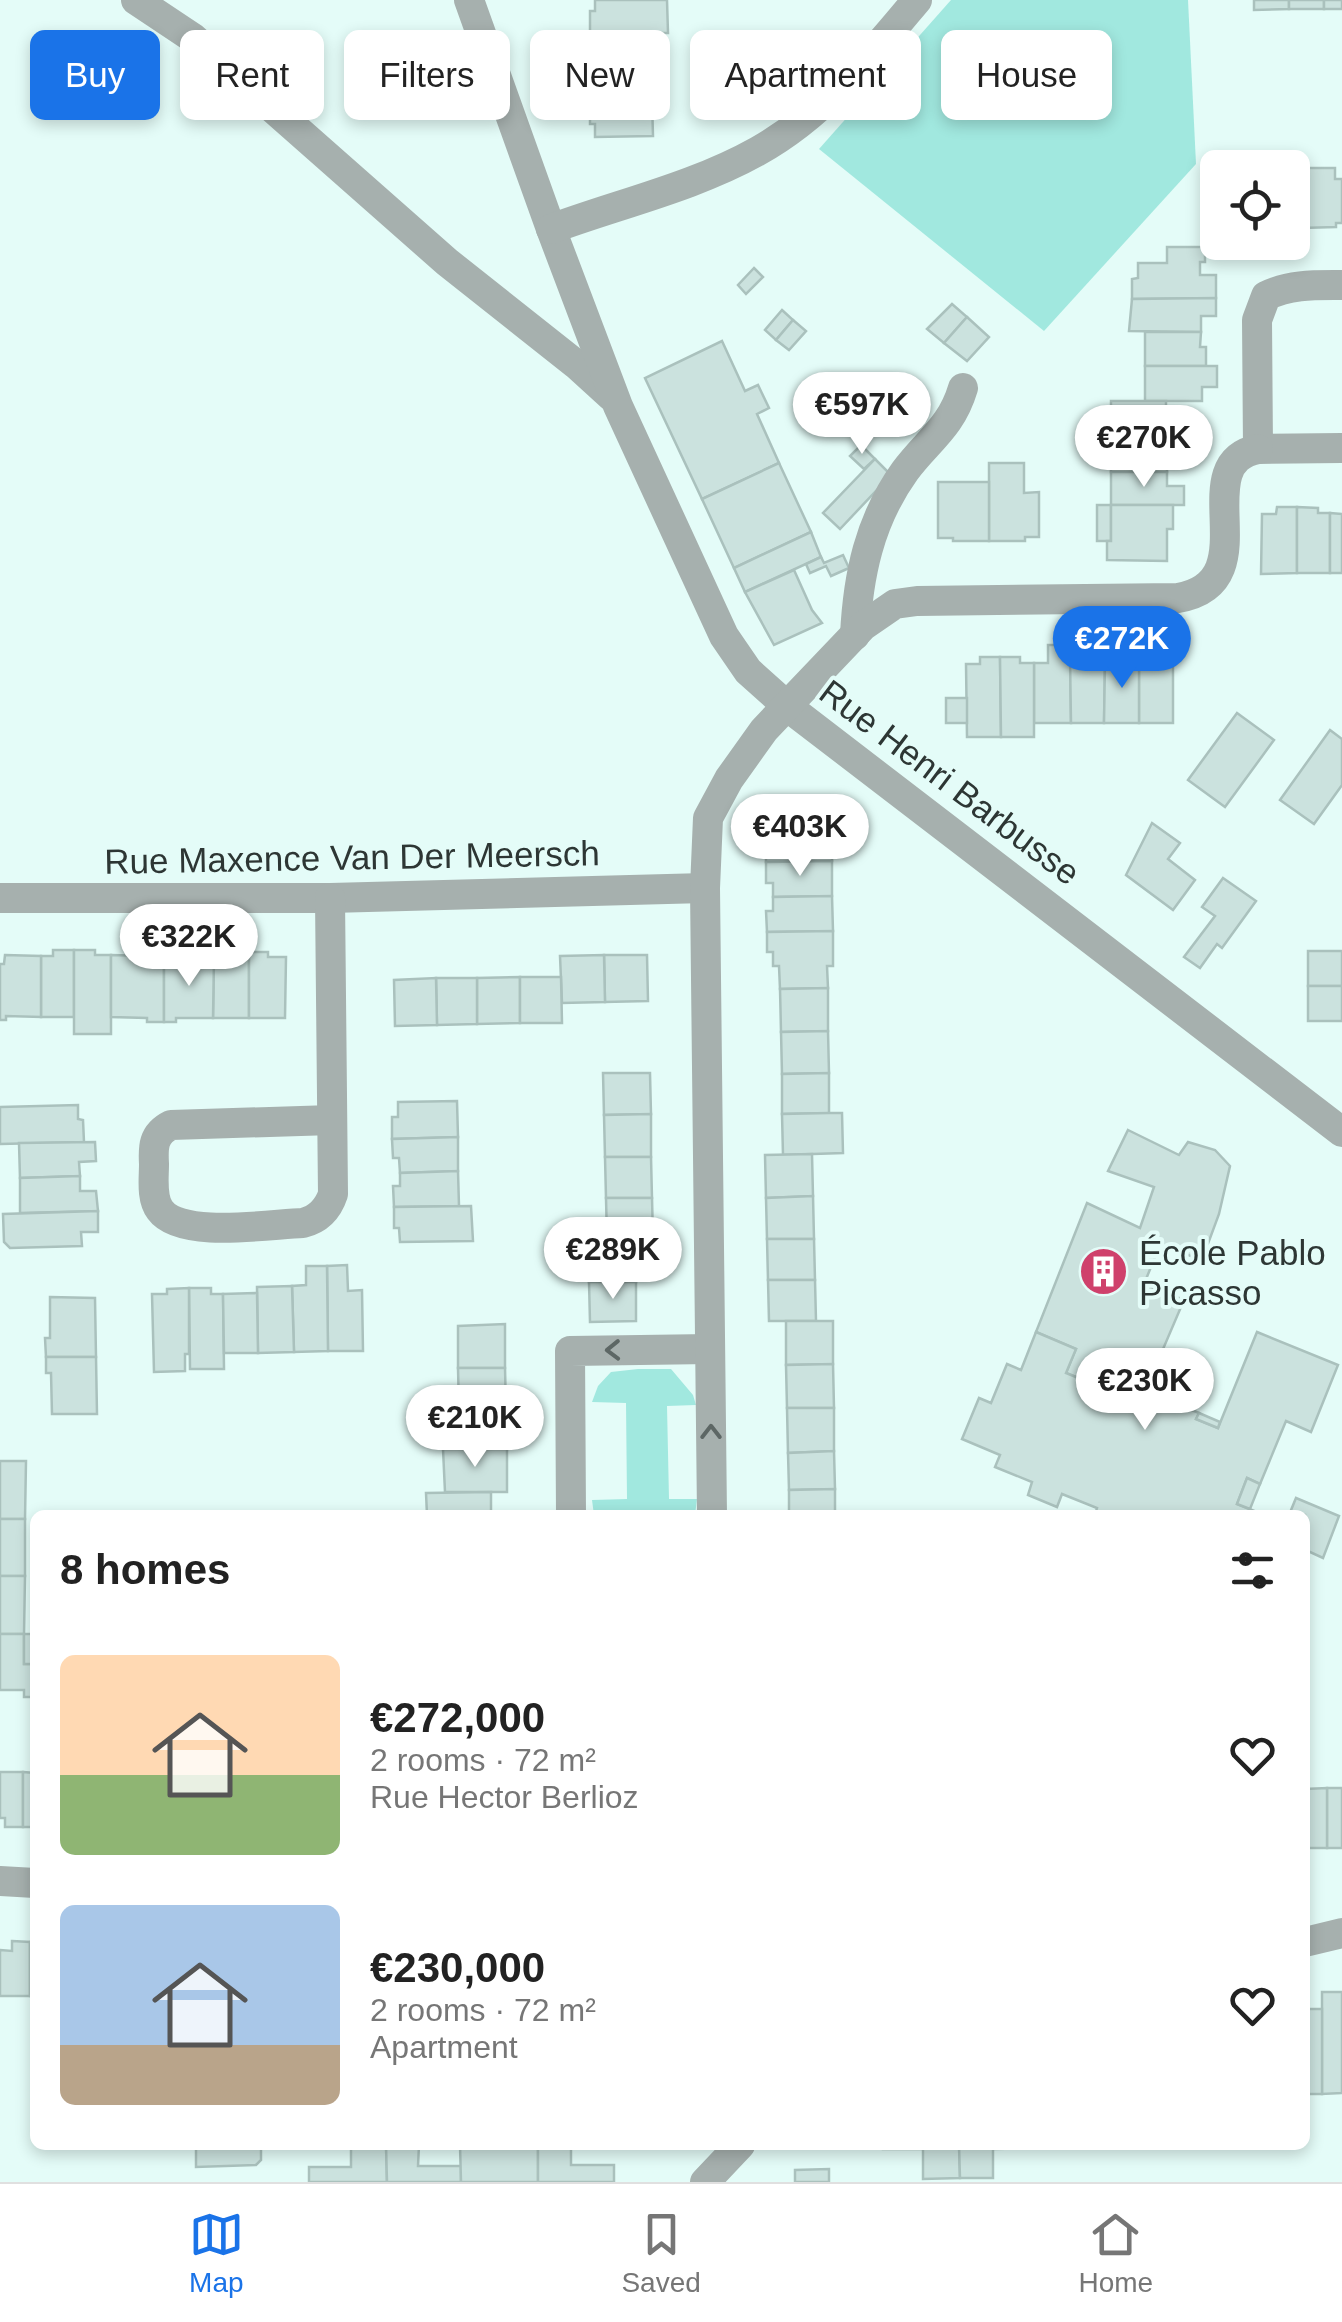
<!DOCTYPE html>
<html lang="en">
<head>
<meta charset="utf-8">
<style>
  body { margin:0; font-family:Arial,sans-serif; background:#f2f2f2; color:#222; height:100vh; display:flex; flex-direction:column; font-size:38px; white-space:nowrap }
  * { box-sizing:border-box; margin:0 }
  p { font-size:32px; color:#767676 }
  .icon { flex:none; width:55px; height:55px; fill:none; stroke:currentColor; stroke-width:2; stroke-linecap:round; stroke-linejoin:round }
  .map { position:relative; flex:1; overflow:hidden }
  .panel { position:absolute; left:30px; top:1510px; width:1280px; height:640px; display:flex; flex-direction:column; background:#fff; border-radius:15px; box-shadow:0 5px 15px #0003 }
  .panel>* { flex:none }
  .top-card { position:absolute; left:30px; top:30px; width:1282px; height:90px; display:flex; gap:20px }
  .controls { position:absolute; left:1200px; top:150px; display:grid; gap:20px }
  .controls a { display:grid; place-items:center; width:110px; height:110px; border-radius:15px; background:#fff; box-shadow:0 5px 15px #0003; font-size:50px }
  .price { position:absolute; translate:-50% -85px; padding:0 22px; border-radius:35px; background:#fff; color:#222; font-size:32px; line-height:65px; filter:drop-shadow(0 2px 5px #0008) }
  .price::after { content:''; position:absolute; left:50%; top:60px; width:30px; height:22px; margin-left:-15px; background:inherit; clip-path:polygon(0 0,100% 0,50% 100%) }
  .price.on { background:#1a73e8; color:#fff }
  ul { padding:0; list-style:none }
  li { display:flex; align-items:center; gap:30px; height:250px; padding:0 30px }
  li span { display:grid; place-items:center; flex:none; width:280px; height:200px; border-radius:15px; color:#555 }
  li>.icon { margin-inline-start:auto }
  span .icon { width:120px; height:120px; fill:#fffc; stroke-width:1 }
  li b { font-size:42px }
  h2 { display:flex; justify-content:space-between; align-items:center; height:120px; padding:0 30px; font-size:42px }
  .pill { padding:0 35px; border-radius:15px; background:#fff; box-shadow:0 5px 15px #0003; font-size:35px; line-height:90px }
  .pill.on { background:#1a73e8; color:#fff }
  .dock { display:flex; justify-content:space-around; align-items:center; height:140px; border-top:2px solid #e0e0e0; background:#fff; font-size:28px; color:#767676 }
  .dock a { display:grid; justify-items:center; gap:5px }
  .dock .on { color:#1a73e8 }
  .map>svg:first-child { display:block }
</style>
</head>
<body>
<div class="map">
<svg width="1342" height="2182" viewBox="0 0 1342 2182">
  <rect width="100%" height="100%" fill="#e4fcf8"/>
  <g fill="#a1e8df">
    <polygon points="951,0 1188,0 1196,164 1044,331 819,149"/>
    <polygon points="638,1369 671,1369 693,1395 696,1405 667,1406 669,1499 697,1499 695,1515 594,1515 592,1500 627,1499 626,1403 592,1402 598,1386 611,1372"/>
  </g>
  <g fill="#cbe2de" stroke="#aac1bd" stroke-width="2.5">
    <polygon points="595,0 667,0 668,33 590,33 590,11 595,11"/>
    <polygon points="1254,0 1289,0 1289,9 1254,10"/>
    <rect x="1289" y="0" width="35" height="9"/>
    <rect x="1324" y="0" width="18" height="9"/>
    <polygon points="590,33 652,33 653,67 595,67 595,54 590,54"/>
    <polygon points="595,67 668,67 668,100 590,100 590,80 595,80"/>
    <polygon points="590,100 652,100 653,136 595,137 595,124 590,124"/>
    <rect x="1292" y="168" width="9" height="60"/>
    <polygon points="1301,168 1335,168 1335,179 1342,179 1342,223 1336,223 1336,227 1301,228"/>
    <polygon points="1167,247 1205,247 1205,262 1200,262 1200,275 1216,275 1216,298 1132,299 1132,279 1138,278 1138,263 1167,263"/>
    <polygon points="754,268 763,277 746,294 738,285"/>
    <polygon points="1216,298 1216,316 1201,316 1201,332 1129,331 1132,299"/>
    <polygon points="952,304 967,317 944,343 927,329"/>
    <polygon points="782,310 793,320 776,340 765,330"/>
    <polygon points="967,317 989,337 967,361 944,343"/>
    <polygon points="793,320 806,331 789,350 776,340"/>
    <polygon points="1145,332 1201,332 1200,347 1206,347 1206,366 1145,366"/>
    <polygon points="722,341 745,391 758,385 769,408 757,414 779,463 702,499 645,378"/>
    <polygon points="1145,366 1217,366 1217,387 1202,387 1202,401 1145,401"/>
    <polygon points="1111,401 1166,401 1166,415 1172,415 1172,435 1111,436"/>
    <polygon points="1172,435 1172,458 1167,458 1167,472 1111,472 1111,436"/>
    <polygon points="861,445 875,459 864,469 850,456"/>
    <polygon points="875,459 891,475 840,529 823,513"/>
    <polygon points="779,463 811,532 734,568 702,499"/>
    <polygon points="989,463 1024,463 1024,493 1039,492 1039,537 1025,537 1025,541 989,541"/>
    <polygon points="1111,472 1167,472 1167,486 1184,486 1184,505 1111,505"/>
    <polygon points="938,482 989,482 989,541 953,541 953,538 938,538"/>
    <rect x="1097" y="505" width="14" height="36"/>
    <polygon points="1111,505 1173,505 1173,529 1167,529 1167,561 1107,560 1107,541 1111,541"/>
    <polygon points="1277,507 1297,507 1297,573 1261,574 1262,514 1276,514"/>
    <polygon points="1297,507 1318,508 1318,513 1330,513 1330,573 1297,573"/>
    <polygon points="1330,513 1342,514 1342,573 1330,573"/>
    <polygon points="811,532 821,557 745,592 734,568"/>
    <polygon points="843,555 849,568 831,576 826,566 810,573 806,564 821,557 824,563"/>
    <polygon points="794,570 812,610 822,623 774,645 745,592"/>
    <polygon points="1139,643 1160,643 1160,662 1173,662 1173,723 1139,723"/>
    <polygon points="1048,645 1070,645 1071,723 1034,723 1034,663 1048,663"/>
    <polygon points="980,657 1000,657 1001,737 967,737 966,664 980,664"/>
    <polygon points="1000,657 1020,657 1020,663 1034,663 1034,737 1001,737"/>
    <polygon points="1070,657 1091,657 1091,663 1105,663 1104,723 1071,723"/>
    <polygon points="1119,657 1139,657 1139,723 1104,723 1105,663 1119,663"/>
    <rect x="946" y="698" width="21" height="25"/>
    <polygon points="1237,713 1274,740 1225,807 1188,780"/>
    <polygon points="1330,730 1342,739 1342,785 1314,824 1280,800"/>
    <polygon points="1152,823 1180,843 1168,859 1195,880 1173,910 1126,875"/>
    <polygon points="832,827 832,861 766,862 766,841 772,841 772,828"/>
    <polygon points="832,861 832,896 773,897 773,883 766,883 766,862"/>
    <polygon points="1223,878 1256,901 1222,948 1217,944 1200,968 1184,957 1215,916 1202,907"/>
    <polygon points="832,896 833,931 767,932 766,911 773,911 773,897"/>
    <polygon points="833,931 833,966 827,966 828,988 780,989 779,966 773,966 773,952 767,952 767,932"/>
    <polygon points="53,950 74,950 74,1017 41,1017 41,956 53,956"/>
    <polygon points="74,950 95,950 95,955 111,955 111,1034 74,1034"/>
    <rect x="1308" y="951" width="34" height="35"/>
    <polygon points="229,952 249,952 249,1018 213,1018 214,957 229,957"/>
    <polygon points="249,952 268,952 268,957 286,957 285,1018 249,1018"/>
    <polygon points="5,955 41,956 41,1017 6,1016 6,1020 0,1020 0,964 4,964"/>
    <polygon points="111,955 146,956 146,964 164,965 164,1022 147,1022 147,1018 111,1017"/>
    <polygon points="604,955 647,955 648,1001 605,1002"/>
    <polygon points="604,955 605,1002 562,1003 560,956"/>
    <polygon points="176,957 214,957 213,1018 176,1018 176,1022 164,1022 164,965 176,965"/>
    <polygon points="520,977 520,1023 477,1024 477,978"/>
    <polygon points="520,977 561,977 562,1023 520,1023"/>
    <polygon points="436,978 477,978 477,1024 437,1025"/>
    <polygon points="436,978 437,1025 395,1026 394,980"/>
    <rect x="1308" y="986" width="34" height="35"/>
    <polygon points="828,988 828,1031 781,1032 780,989"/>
    <polygon points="828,1031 829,1073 782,1074 781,1032"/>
    <polygon points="603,1073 650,1073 651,1114 604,1115"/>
    <polygon points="829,1073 829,1113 782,1114 782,1074"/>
    <polygon points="457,1101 458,1137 392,1139 392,1117 398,1117 398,1102"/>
    <polygon points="78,1105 78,1119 83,1120 84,1142 0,1144 0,1107"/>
    <polygon points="829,1113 842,1113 843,1153 783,1155 782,1114"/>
    <polygon points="651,1114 651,1157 605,1157 604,1115"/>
    <polygon points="1128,1130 1179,1155 1188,1142 1215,1150 1230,1166 1219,1214 1202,1260 1160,1245 1144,1284 1184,1300 1140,1403 1066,1373 1076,1349 1036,1332 1087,1203 1140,1228 1154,1187 1108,1171"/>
    <polygon points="458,1137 458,1171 400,1173 399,1158 393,1158 392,1139"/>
    <polygon points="95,1142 96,1161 79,1162 80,1176 20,1178 19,1143"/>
    <polygon points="812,1154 813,1196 766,1198 765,1155"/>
    <polygon points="605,1157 651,1157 652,1198 606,1198"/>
    <polygon points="458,1171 459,1206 394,1207 393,1186 400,1186 400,1173"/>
    <polygon points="80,1176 80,1191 96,1191 98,1211 20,1213 20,1178"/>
    <polygon points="813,1196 814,1239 767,1239 766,1198"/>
    <polygon points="606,1198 652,1198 653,1238 607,1239"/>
    <polygon points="471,1206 473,1241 400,1242 399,1228 394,1228 394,1207"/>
    <polygon points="98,1211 98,1232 81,1232 82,1246 10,1248 4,1242 3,1214"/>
    <polygon points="588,1239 635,1239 636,1282 589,1282"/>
    <polygon points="767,1239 814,1239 815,1280 768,1280"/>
    <polygon points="347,1265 348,1291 362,1290 363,1351 328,1351 327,1266"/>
    <polygon points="306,1266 327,1266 328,1351 294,1352 292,1286 306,1285"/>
    <polygon points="768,1280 815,1280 816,1321 769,1321"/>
    <polygon points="589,1282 636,1282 636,1321 590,1322"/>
    <polygon points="292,1286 294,1352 258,1353 257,1287"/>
    <polygon points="189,1288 211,1288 211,1294 223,1294 224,1369 190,1369"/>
    <polygon points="189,1288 189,1354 185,1354 185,1371 154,1372 152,1294 167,1294 167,1289"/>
    <polygon points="257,1293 258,1353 224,1353 223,1294"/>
    <polygon points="50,1297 95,1298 96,1357 46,1357 45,1338 50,1338"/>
    <polygon points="786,1321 833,1321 833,1364 786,1365"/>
    <polygon points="505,1324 505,1368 458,1368 458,1326"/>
    <polygon points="1036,1332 1076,1349 1066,1373 1140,1403 1145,1391 1199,1413 1196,1419 1218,1428 1257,1332 1338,1365 1311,1432 1286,1421 1260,1484 1247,1478 1237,1504 1264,1515 1095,1515 1097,1508 1062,1494 1057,1507 1028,1495 1032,1482 995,1467 1000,1455 962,1439 979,1398 991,1403 1007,1364 1021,1370"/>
    <polygon points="46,1357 96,1357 97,1414 52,1414 51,1373 46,1373"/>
    <polygon points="833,1364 834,1408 787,1408 786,1365"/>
    <polygon points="458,1368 505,1368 506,1409 459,1409"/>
    <polygon points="787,1408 834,1408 834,1451 788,1453"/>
    <polygon points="506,1409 507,1449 443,1449 441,1410"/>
    <polygon points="1199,1413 1220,1422 1218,1428 1196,1419"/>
    <polygon points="443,1449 507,1449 507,1492 445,1492"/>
    <polygon points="834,1451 835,1489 789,1490 788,1453"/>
    <polygon points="0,1461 26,1461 25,1519 0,1519"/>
    <polygon points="1247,1478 1260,1484 1250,1509 1237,1504"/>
    <polygon points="835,1489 835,1515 789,1515 789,1490"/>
    <polygon points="491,1492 491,1515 427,1515 426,1493"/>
    <polygon points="1296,1498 1339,1516 1323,1558 1308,1551 1305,1560 1305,1515 1289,1515"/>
    <rect x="0" y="1519" width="25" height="57"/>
    <polygon points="0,1576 25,1576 24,1634 0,1634"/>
    <polygon points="0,1634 24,1634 24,1664 35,1664 35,1697 24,1697 24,1690 0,1690"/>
    <rect x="24" y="1634" width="11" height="30"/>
    <polygon points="0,1772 23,1772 23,1827 5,1827 5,1818 0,1818"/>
    <polygon points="23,1772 35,1773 35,1827 23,1827"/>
    <rect x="1327" y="1788" width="15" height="60"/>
    <polygon points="1327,1788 1327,1848 1305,1848 1305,1789"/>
    <polygon points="12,1941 30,1942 30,1996 0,1996 0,1950 12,1951"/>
    <rect x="30" y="1942" width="5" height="54"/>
    <polygon points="1322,1992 1342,1992 1342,2093 1322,2094"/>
    <rect x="1305" y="2009" width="17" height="85"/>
    <polygon points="196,2145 261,2145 261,2160 256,2165 196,2167"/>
    <polygon points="351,2145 386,2145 387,2182 309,2182 309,2167 351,2167"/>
    <polygon points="386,2145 419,2145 418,2166 461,2166 461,2182 387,2182"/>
    <polygon points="460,2145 538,2145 538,2182 461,2182"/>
    <polygon points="538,2145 571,2145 571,2165 614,2165 614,2182 538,2182"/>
    <polygon points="883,2145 959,2145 960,2178 923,2179 923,2149 883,2149"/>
    <polygon points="959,2145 1034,2145 1034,2148 993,2149 993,2178 960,2178"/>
    <polygon points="829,2169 829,2182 795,2182 795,2170"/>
  </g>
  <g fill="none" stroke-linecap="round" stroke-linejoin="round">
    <g stroke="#a6b0ae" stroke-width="30">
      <polyline points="136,0 193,38 447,262 577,365 611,396"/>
      <polyline points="469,0 551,229 618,406 724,636 748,671 788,707 1342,1132"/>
      <path d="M 551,229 C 618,204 694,187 758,151 C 823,115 870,56 917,0"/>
      <path d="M 1342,285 C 1315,285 1290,284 1266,296 L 1257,320 L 1258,449 L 1342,448"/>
      <path d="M 855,635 C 858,576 869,521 905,471 C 928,440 951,428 963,388"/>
      <polyline points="0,898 330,898 705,888"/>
      <path d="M 330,898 L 333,1194 C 328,1209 319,1219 303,1223 C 270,1224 181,1239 160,1210 C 151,1198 154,1179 154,1164 C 153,1147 153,1134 171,1125 L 332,1120"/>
      <polyline points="571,1515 570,1351 710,1349"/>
      <path d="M 712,1515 L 705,888 L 708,818 L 729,779 L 764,730 L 863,626 L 895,604 L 917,601 L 1178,598 C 1271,582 1183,464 1258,449"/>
      <polyline points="0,1881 35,1883"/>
      <polyline points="1305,1942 1342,1933"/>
      <polyline points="705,2182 740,2145"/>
    </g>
  </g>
  <defs><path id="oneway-chevron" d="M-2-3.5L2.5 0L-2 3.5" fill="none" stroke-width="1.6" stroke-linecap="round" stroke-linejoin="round" transform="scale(2.5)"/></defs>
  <g stroke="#5d6765">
    <use href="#oneway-chevron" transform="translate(613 1350) rotate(179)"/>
    <use href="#oneway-chevron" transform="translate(711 1432) rotate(-90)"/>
  </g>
  <defs>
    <symbol id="building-disc" viewBox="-11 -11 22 22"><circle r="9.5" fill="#cf416c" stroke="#e4fcf8"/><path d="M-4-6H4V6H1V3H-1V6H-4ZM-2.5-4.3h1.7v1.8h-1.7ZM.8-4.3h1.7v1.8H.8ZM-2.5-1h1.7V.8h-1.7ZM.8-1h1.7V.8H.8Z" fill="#fff"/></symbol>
  </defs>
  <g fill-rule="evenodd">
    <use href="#building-disc" x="1076" y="1244" width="55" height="55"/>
  </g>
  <g text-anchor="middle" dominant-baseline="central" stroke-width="8" stroke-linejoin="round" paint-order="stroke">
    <g font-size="35" fill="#2d3634" stroke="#e4fcf8">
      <text transform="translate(950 782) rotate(37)">Rue Henri Barbusse</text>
      <text transform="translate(352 857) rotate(-1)">Rue Maxence Van Der Meersch</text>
    </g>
    <g font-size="35" fill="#2d3634" stroke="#e4fcf8" text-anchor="start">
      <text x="1139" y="1252">École Pablo<tspan x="1139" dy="40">Picasso</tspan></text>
    </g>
  </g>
</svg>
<div class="controls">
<a><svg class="icon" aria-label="locate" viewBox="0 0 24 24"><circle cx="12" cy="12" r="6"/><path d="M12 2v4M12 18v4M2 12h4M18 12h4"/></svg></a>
</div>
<b class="price" style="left:862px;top:457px">€597K</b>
<b class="price" style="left:1144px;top:490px">€270K</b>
<b class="price on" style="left:1122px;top:691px">€272K</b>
<b class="price" style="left:800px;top:879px">€403K</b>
<b class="price" style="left:189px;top:989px">€322K</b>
<b class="price" style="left:613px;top:1302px">€289K</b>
<b class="price" style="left:1145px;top:1433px">€230K</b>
<b class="price" style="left:475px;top:1470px">€210K</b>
<div class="top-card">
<a class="pill on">Buy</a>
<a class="pill">Rent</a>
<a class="pill">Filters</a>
<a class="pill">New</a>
<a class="pill">Apartment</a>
<a class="pill">House</a>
</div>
<section class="panel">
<h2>8 homes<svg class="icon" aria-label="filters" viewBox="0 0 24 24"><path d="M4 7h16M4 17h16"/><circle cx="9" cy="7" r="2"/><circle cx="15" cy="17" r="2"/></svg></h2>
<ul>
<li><span style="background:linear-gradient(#ffd9b3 60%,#8fb573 0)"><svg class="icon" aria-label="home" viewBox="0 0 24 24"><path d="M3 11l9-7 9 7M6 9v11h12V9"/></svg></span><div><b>€272,000</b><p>2 rooms · 72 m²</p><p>Rue Hector Berlioz</p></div><svg class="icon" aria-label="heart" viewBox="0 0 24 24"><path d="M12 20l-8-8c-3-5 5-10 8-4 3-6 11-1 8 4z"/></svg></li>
<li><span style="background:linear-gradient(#a9c7e8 70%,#b9a48a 0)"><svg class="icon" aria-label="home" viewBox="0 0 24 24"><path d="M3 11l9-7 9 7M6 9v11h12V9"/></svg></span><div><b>€230,000</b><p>2 rooms · 72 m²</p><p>Apartment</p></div><svg class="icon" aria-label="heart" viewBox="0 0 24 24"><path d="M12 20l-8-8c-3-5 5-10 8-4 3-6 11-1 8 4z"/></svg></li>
</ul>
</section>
</div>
<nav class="dock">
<a class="on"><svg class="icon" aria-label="map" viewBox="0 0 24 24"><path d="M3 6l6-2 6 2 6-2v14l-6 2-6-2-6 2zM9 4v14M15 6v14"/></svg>Map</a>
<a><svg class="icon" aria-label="saved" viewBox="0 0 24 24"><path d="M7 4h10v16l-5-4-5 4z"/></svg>Saved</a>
<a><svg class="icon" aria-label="home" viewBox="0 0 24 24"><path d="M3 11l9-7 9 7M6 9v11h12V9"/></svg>Home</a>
</nav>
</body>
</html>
